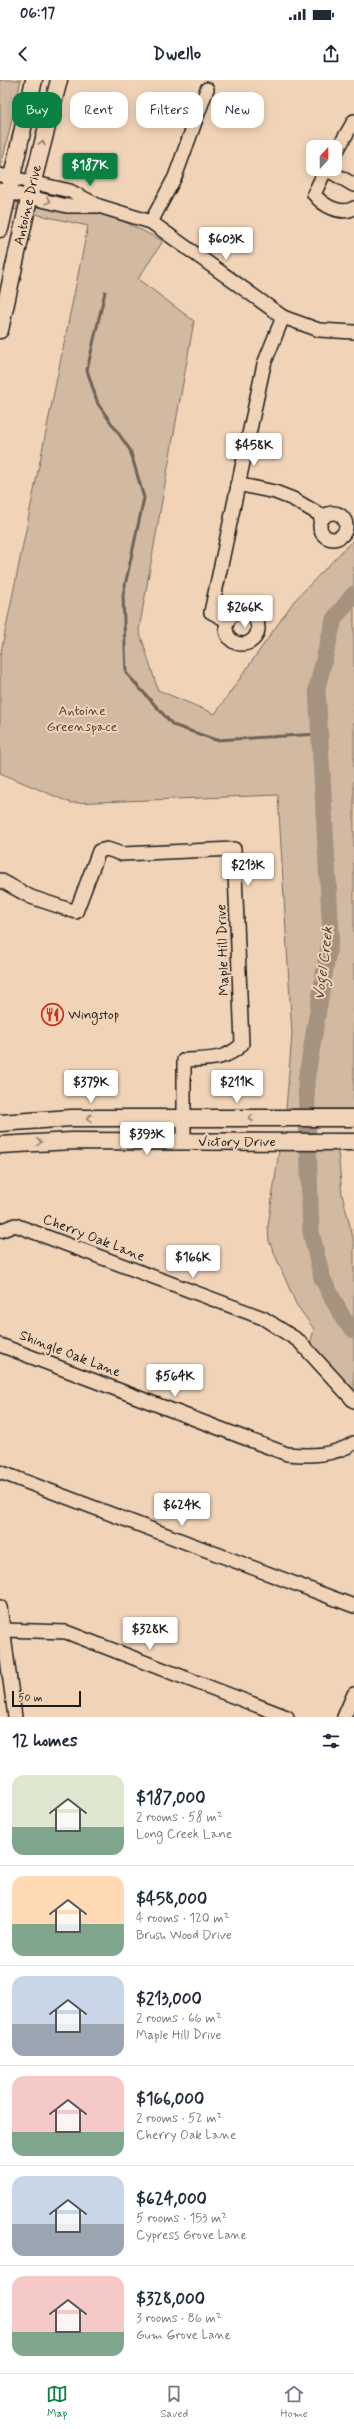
<!DOCTYPE html>
<html lang="en">
<head>
<meta charset="utf-8">
<style>
  body { margin:0; font-family:Mynerve,sans-serif; background:#f2f2f3; color:#1f2937; height:100vh; display:flex; flex-direction:column; font-size:15px; white-space:nowrap }
  * { box-sizing:border-box; margin:0 }
  p { font-size:13px; color:#747a83 }
  .icon { flex:none; width:22px; height:22px; fill:none; stroke:currentColor; stroke-width:2; stroke-linecap:round; stroke-linejoin:round }
  .map { position:relative; height:1637px; overflow:hidden }
  .details { display:flex; flex-direction:column; background:#fff; flex:1 }
  .details>* { flex:none }
  .hud { position:absolute; left:12px; top:12px; width:330px; height:36px; display:flex; gap:8px }
  .needle { width:26px; rotate:21deg }
  .controls { position:absolute; left:306px; top:60px; display:grid; gap:8px }
  .controls a { display:grid; place-items:center; width:36px; height:36px; border-radius:8px; background:#fff; box-shadow:0 2px 10px #0003; font-size:20px }
  .scale { position:absolute; left:12px; bottom:10px; width:69px; box-sizing:border-box; padding-left:4px; border:2px solid #1c1c1c; border-top:0; font-size:11px; line-height:14px; white-space:nowrap; color:#1c1c1c; -webkit-text-stroke:3px #f1d4b8; paint-order:stroke }
  .price { position:absolute; translate:-50% -34px; padding:0 9px; border-radius:4px; background:#fff; color:#222; font-size:13px; line-height:26px; filter:drop-shadow(0 1px 2px #0008) }
  .price::after { content:''; position:absolute; left:50%; top:24px; width:12px; height:9px; margin-left:-6px; background:inherit; clip-path:polygon(0 0,100% 0,50% 100%) }
  .price.active { background:#0b8043; color:#fff }
  ul { padding:0; list-style:none }
  li { display:flex; align-items:center; gap:12px; height:100px; padding:0 12px }
  li+li { border-top:1px solid #e0e1e3 }
  li span { display:grid; place-items:center; flex:none; width:112px; height:80px; border-radius:12px; color:#555 }
  li>.icon { margin-inline-start:auto }
  span .icon { width:48px; height:48px; fill:#fffc; stroke-width:1 }
  li b { font-size:17px }
  h2 { display:flex; justify-content:space-between; align-items:center; height:48px; padding:0 12px; font-size:17px }
  .chip { padding:0 14px; border-radius:12px; background:#fff; box-shadow:0 2px 10px #0003; font-size:14px; line-height:36px }
  .chip.active { background:#0b8043; color:#fff }
  .status { display:flex; justify-content:space-between; align-items:center; height:28px; padding:0 20px; background:#fff; direction:ltr }
  .status svg { height:11px; fill:currentColor }
  header { display:flex; justify-content:space-between; align-items:center; height:52px; padding:0 12px; background:#fff; font-size:18px; font-weight:800 }
  .dock { display:flex; justify-content:space-around; align-items:center; height:56px; border-top:1px solid #e0e1e3; background:#fff; font-size:11px; color:#747a83 }
  .dock a { display:grid; justify-items:center; gap:2px }
  .dock .active { color:#0b8043 }
  .map>svg:first-child { display:block }
</style>
</head>
<body>
<div class="status"><b>06:17</b><svg viewBox="0 0 49 12"><path d="M0 12V9h3v3zM5 12V6h3v6zM10 12V3h3v9zM15 12V0h3v12zM26 1h20v11H26zM47 4h2v5h-2z"/></svg></div>
<header><svg class="icon" aria-label="back" viewBox="0 0 24 24"><path d="M15 5l-7 7 7 7"/></svg>Dwello<svg class="icon" aria-label="share" viewBox="0 0 24 24"><path d="M12 15V3M7 8l5-5 5 5M5 13v7h14v-7"/></svg></header>
<div class="map">
<svg width="354" height="1637" viewBox="0 0 354 1637">
  <rect width="100%" height="100%" fill="#f1d4b8"/>
  <filter id="ink" filterUnits="userSpaceOnUse"><feTurbulence type="fractalNoise" baseFrequency=".025" numOctaves="2"/><feDisplacementMap in="SourceGraphic" scale="8" xChannelSelector="R" yChannelSelector="G"/><feConvolveMatrix kernelMatrix="1 2 1 2 8 2 1 2 1" color-interpolation-filters="sRGB"/></filter>
  <g filter="url(#ink)">
    <g fill="#d2b9a1" stroke="#776a5e">
      <polygon points="0,0 21,0 0,91"/>
      <polygon points="0,119 64,131 111,133 125,142 163,161 138,199 194,241 139,550 158,610 215,634 294,521 354,459 354,1029 286,1029 292,954 278,715 71,723 0,693 0,577 88,146 0,126"/>
      <path d="M 333,1068 L 338,1072 L 342,1114 L 354,1162 L 354,1314 L 310,1265 L 314,1249 L 296,1224 L 269,1161 L 268,1146 L 279,1071 C 289,1065 319,1072 333,1068 Z"/>
    </g>
    <g fill="none" stroke-linecap="round" stroke-linejoin="round">
      <polyline stroke="#6e6358" stroke-width="3" points="105,212 87,290 98,324 130,370 144,418 123,515 126,593 173,645 216,660 320,654"/>
      <polyline stroke="#a59380" stroke-width="17" points="354,514 334,539 317,608 331,854 306,1001 311,1152 322,1198 344,1240 354,1250"/>
      <defs>
        <g id="minor">
          <polyline points="335,74 354,41"/>
          <path d="M 326,89 L 314,114 C 322,125 341,136 354,128"/>
          <polyline points="326,89 354,105"/>
          <polyline points="0,95 70,111 99,126 151,142 283,237 319,250 354,252"/>
          <polyline points="0,110 67,126 95,126"/>
          <polyline points="151,142 175,97 207,9"/>
          <polyline points="237,404 275,412 293,419 324,437"/>
          <circle cx="333" cy="446" r="13"/>
          <circle cx="242" cy="548" r="16"/>
          <polyline points="228,541 211,532 264,284 283,237"/>
          <path d="M 0,800 L 31,817 L 76,832 L 99,771 L 107,769 L 122,774 L 234,769 L 242,964 C 226,981 206,979 184,980 L 184,1062"/>
          <polyline points="0,1151 15,1145 263,1238 299,1261 354,1321"/>
          <path d="M 0,1265 L 287,1374 C 311,1376 333,1376 354,1363"/>
          <polyline points="0,1392 354,1526"/>
          <polyline points="0,1527 15,1637"/>
          <polyline points="4,1550 66,1552 287,1637"/>
          <polyline points="344,1637 354,1614"/>
        </g>
        <g id="major">
          <polyline points="0,149 34,0"/>
          <polyline points="0,250 33,101 59,0"/>
          <polyline points="0,1043 71,1038 354,1038"/>
          <polyline points="0,1065 72,1061 354,1062"/>
        </g>
      </defs>
      <use href="#minor" stroke="#1c1c1c" stroke-width="16"/>
      <use href="#major" stroke="#1c1c1c" stroke-width="19"/>
      <use href="#minor" stroke="#f1d4b8" stroke-width="13"/>
      <use href="#major" stroke="#f1d4b8" stroke-width="16"/>
    </g>
    <defs><path id="oneway-chevron" d="M-2-3.5L2.5 0L-2 3.5" fill="none" stroke-width="1.6" stroke-linecap="round" stroke-linejoin="round"/></defs>
    <g stroke="#918172">
      <use href="#oneway-chevron" transform="translate(42 63) rotate(-76)"/>
      <use href="#oneway-chevron" transform="translate(48 121) rotate(15)"/>
      <use href="#oneway-chevron" transform="translate(89 1038) rotate(-180)"/>
      <use href="#oneway-chevron" transform="translate(251 1038) rotate(180)"/>
      <use href="#oneway-chevron" transform="translate(39 1062) rotate(-3)"/>
    </g>
  </g>
  <defs>
    <symbol id="restaurant-ring" viewBox="-11 -11 22 22"><circle r="9.5" fill="#f1d4b8" stroke="#c8321e" stroke-width="1.5"/><path d="M-5-6h1v4h1v-4h1v4h1v-4h1v5L-1.5 .5V6h-2V.5L-5-1ZM5-6V6H3V1.5H1.5Q1.5-4 5-6Z" fill="#c8321e"/></symbol>
  </defs>
  <g fill-rule="evenodd">
    <use href="#restaurant-ring" x="40" y="922" width="25" height="25"/>
  </g>
  <g text-anchor="middle" dominant-baseline="central" stroke-width="4" stroke-linejoin="round" paint-order="stroke">
    <g font-size="14" fill="#1c1c1c" stroke="#f1d4b8">
      <text transform="translate(28 125) rotate(-77)">Antoine Drive</text>
      <text transform="translate(223 870) rotate(-92)">Maple Hill Drive</text>
      <text x="237" y="1062">Victory Drive</text>
      <text transform="translate(94 1158) rotate(21)">Cherry Oak Lane</text>
      <text transform="translate(70 1274) rotate(21)">Shingle Oak Lane</text>
    </g>
    <g font-size="14" fill="#4a433d" stroke="#f1d4b8">
      <text x="82" y="631">Antoine<tspan x="82" dy="16">Greenspace</tspan></text>
    </g>
    <g font-size="14" fill="#1c1c1c" stroke="#f1d4b8" text-anchor="start">
      <text x="68" y="935">Wingstop</text>
    </g>
    <g font-size="15" font-style="italic" fill="#4c463f" stroke="#f1d4b8">
      <text transform="translate(324 883) rotate(-83)">Vogel Creek</text>
    </g>
  </g>
</svg>
<div class="controls">
<a><svg class="needle" viewBox="-14 -14 28 28"><path d="M0-13l5 13h-10z" fill="#e53935"/><path d="M0 13l5-13h-10z" fill="#747a83"/></svg></a>
</div>
<div class="scale">50 m</div>
<b class="price active" style="left:90px;top:107px">$187K</b>
<b class="price" style="left:226px;top:181px">$603K</b>
<b class="price" style="left:254px;top:387px">$458K</b>
<b class="price" style="left:245px;top:549px">$266K</b>
<b class="price" style="left:248px;top:807px">$213K</b>
<b class="price" style="left:91px;top:1024px">$379K</b>
<b class="price" style="left:237px;top:1024px">$211K</b>
<b class="price" style="left:147px;top:1076px">$393K</b>
<b class="price" style="left:193px;top:1199px">$166K</b>
<b class="price" style="left:175px;top:1318px">$564K</b>
<b class="price" style="left:182px;top:1447px">$624K</b>
<b class="price" style="left:150px;top:1571px">$328K</b>
<div class="hud">
<a class="chip active">Buy</a>
<a class="chip">Rent</a>
<a class="chip">Filters</a>
<a class="chip">New</a>
</div>
</div>
<section class="details">
<h2>12 homes<svg class="icon" aria-label="filters" viewBox="0 0 24 24"><path d="M4 7h16M4 17h16"/><circle cx="9" cy="7" r="2"/><circle cx="15" cy="17" r="2"/></svg></h2>
<ul>
<li><span style="background:linear-gradient(#dfe7d0 65%,#7fa58c 0)"><svg class="icon" aria-label="home" viewBox="0 0 24 24"><path d="M3 11l9-7 9 7M6 9v11h12V9"/></svg></span><div><b>$187,000</b><p>2 rooms · 58 m²</p><p>Long Creek Lane</p></div></li>
<li><span style="background:linear-gradient(#ffd9b3 60%,#7fa58c 0)"><svg class="icon" aria-label="home" viewBox="0 0 24 24"><path d="M3 11l9-7 9 7M6 9v11h12V9"/></svg></span><div><b>$458,000</b><p>4 rooms · 120 m²</p><p>Brush Wood Drive</p></div></li>
<li><span style="background:linear-gradient(#c9d6e8 60%,#9aa5b1 0)"><svg class="icon" aria-label="home" viewBox="0 0 24 24"><path d="M3 11l9-7 9 7M6 9v11h12V9"/></svg></span><div><b>$213,000</b><p>2 rooms · 66 m²</p><p>Maple Hill Drive</p></div></li>
<li><span style="background:linear-gradient(#f6c9c9 70%,#7fa58c 0)"><svg class="icon" aria-label="home" viewBox="0 0 24 24"><path d="M3 11l9-7 9 7M6 9v11h12V9"/></svg></span><div><b>$166,000</b><p>2 rooms · 52 m²</p><p>Cherry Oak Lane</p></div></li>
<li><span style="background:linear-gradient(#c9d6e8 60%,#9aa5b1 0)"><svg class="icon" aria-label="home" viewBox="0 0 24 24"><path d="M3 11l9-7 9 7M6 9v11h12V9"/></svg></span><div><b>$624,000</b><p>5 rooms · 153 m²</p><p>Cypress Grove Lane</p></div></li>
<li><span style="background:linear-gradient(#f6c9c9 70%,#7fa58c 0)"><svg class="icon" aria-label="home" viewBox="0 0 24 24"><path d="M3 11l9-7 9 7M6 9v11h12V9"/></svg></span><div><b>$328,000</b><p>3 rooms · 86 m²</p><p>Gum Grove Lane</p></div></li>
</ul>
</section>
<nav class="dock">
<a class="active"><svg class="icon" aria-label="map" viewBox="0 0 24 24"><path d="M3 6l6-2 6 2 6-2v14l-6 2-6-2-6 2zM9 4v14M15 6v14"/></svg>Map</a>
<a><svg class="icon" aria-label="saved" viewBox="0 0 24 24"><path d="M7 4h10v16l-5-4-5 4z"/></svg>Saved</a>
<a><svg class="icon" aria-label="home" viewBox="0 0 24 24"><path d="M3 11l9-7 9 7M6 9v11h12V9"/></svg>Home</a>
</nav>
</body>
</html>
